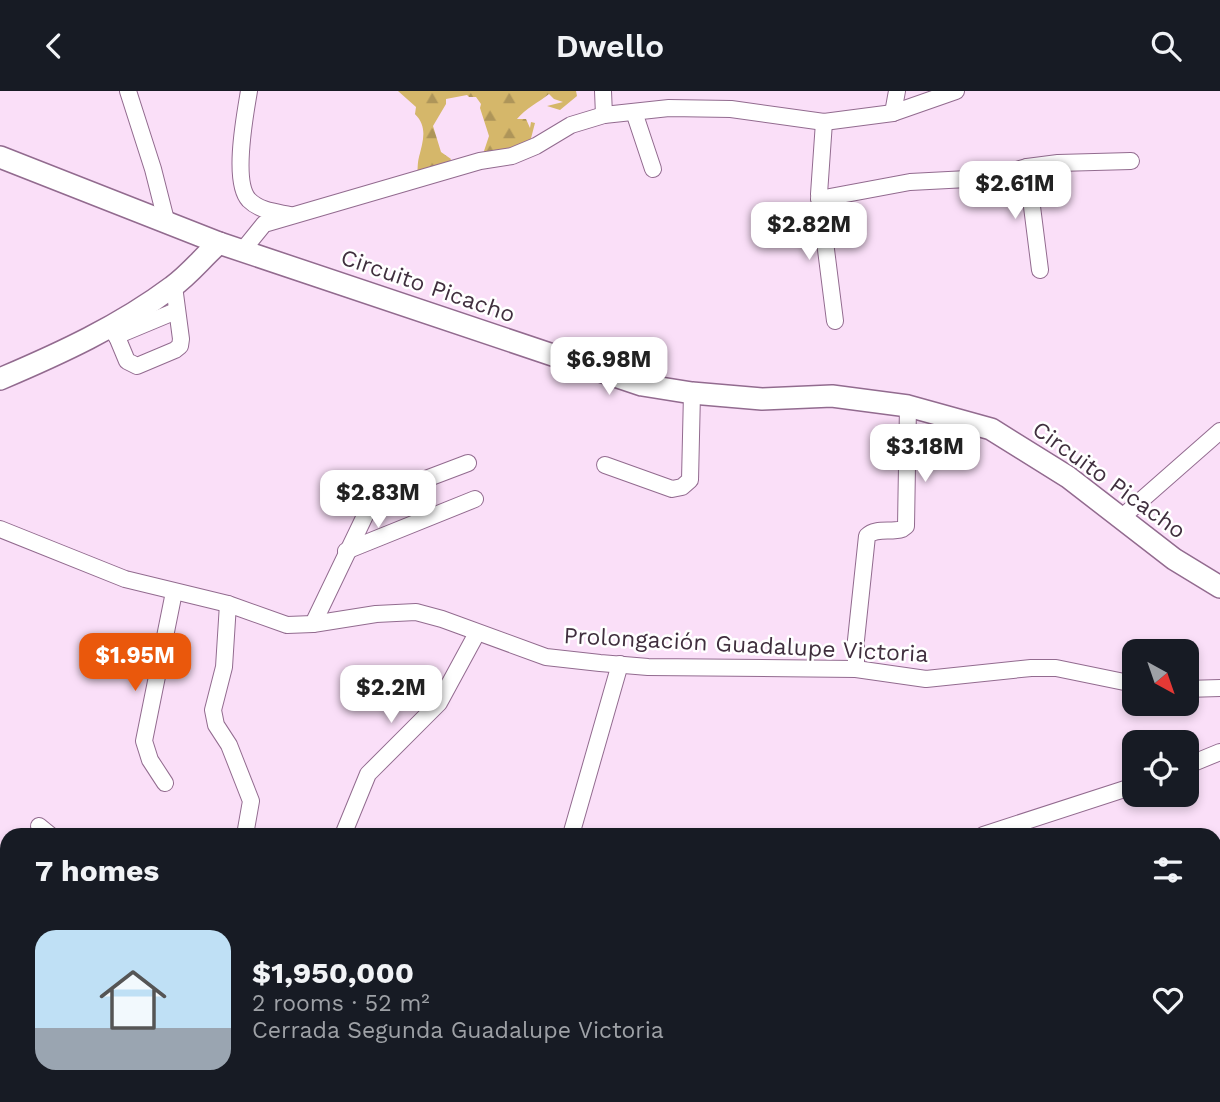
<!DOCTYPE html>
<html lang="en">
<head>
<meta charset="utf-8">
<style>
  body { margin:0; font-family:"Work Sans",sans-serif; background:#20242c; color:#f1f3f6; height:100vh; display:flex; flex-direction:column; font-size:26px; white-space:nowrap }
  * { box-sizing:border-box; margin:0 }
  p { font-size:23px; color:#9ea1a6 }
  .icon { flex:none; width:38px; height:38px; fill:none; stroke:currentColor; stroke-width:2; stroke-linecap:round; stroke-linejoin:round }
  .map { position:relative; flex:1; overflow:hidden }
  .sheet { position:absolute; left:0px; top:737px; width:1222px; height:275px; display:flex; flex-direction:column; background:#171b24; border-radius:21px 21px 0 0; box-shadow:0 4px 10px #0003 }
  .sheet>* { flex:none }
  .needle { width:46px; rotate:140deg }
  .tools { position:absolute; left:1122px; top:548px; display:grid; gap:14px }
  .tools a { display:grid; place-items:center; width:77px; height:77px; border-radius:14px; background:#171b24; box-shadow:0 4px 10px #0003; font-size:35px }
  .price { position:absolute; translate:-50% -60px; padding:0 16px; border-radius:14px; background:#fff; color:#222; font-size:23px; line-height:46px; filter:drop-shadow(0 2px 4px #0008) }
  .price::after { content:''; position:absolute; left:50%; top:42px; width:21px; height:16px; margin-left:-10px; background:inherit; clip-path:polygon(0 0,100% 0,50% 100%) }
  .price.current { background:#ea580c; color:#fff }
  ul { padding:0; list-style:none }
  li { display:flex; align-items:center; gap:21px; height:175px; padding:0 35px }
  li span { display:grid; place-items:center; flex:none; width:196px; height:140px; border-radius:21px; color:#555 }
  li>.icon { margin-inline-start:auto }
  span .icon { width:84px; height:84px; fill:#fffc; stroke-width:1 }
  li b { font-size:30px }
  h2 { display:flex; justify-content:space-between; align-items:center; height:84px; padding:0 35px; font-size:30px }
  header { display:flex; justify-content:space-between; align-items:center; height:91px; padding:0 35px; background:#171b24; font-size:32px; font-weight:600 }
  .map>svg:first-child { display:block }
</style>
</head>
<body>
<header><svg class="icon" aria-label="back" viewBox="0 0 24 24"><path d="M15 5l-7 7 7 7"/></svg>Dwello<svg class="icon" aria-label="search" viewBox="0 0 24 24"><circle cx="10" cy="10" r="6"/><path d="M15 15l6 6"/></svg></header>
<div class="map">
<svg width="1220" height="1011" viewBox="0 0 1220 1011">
  <defs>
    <pattern id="forest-firs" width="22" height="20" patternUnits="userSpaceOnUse" patternTransform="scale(1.75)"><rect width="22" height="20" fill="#d5b76a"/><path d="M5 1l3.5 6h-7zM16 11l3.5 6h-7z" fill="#ae9559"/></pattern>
  </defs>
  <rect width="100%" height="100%" fill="#fadff8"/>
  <path fill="url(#forest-firs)" d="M 398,0 L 576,0 L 577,5 L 560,19 L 547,15 L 563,11 L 554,8 L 549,3 C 539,11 525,18 517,28 L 526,28 L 530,37 L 531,31 L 535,32 L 529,55 L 478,78 L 489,45 L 480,17 L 481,13 L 476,6 L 469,6 L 467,4 L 446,8 L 446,13 L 433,35 L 441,61 L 451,68 L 444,83 L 417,89 C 418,81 417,73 419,66 C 423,50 428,36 415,23 L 416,16 Z"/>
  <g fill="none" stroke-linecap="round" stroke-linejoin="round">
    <defs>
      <g id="minor">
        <polyline points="128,0 153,78 167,133"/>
        <path d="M 249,0 C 245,24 232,91 249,109 C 260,120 276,121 290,124"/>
        <polyline points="603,0 604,24"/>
        <polyline points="634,21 653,78"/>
        <polyline points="893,22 897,0"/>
        <polyline points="824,31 819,103 835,230"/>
        <polyline points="1027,76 1040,179"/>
        <polyline points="819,108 910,91 987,87 1027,76 1058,72 1131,70"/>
        <polyline points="243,159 264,133 480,70 512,65 536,55 571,34 604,24 669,17 731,18 824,31 893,22 956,0"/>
        <polyline points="112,234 127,270 137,275 175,259 180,255 181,248 174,195"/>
        <polyline points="116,245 176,220"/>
        <polyline points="605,374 672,398 682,396 690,389 692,302"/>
        <polyline points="1121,427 1220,340"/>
        <polyline points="0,438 125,488 228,513 287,534 313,533 376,523 416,521 442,528 546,566 600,572 648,576 856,578 926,588 1031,577 1056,577 1134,593"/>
        <polyline points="346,460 475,408"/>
        <polyline points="228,513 224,576 213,619 216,634 229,654 251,710 245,744"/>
        <polyline points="313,533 373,408 468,372"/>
        <path d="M 856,578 L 856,549 L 867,445 C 876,436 891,442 902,438 L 906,435 L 908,315"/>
        <polyline points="1186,598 1220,597"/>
        <polyline points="1186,675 1220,661"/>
        <polyline points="165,692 150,669 144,650 174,501"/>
        <polyline points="39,735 50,744"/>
        <polyline points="343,744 368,683 439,612 477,542"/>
        <polyline points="571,744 620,573"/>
        <polyline points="983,744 1134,695"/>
        <polyline points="0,830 7,836"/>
        <polyline points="1214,964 1220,960"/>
        <polyline points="0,985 7,969"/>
        <polyline points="505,1004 508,1011"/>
        <polyline points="587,1004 589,1011"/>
        <polyline points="1076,1004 1081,1011"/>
        <polyline points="1147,1004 1153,1011"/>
        <polyline points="461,1011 470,1004"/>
        <polyline points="1042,1011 1046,1004"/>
        <polyline points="1117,1011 1130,1004"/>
      </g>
      <g id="major">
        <polyline points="0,66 219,152 642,294 692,302 762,308 832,305 908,315 991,338 1068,386 1174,468 1220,496"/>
        <path d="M 0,288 C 59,263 120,235 172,196 C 189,184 203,166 219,152"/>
      </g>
    </defs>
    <use href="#minor" stroke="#926b8f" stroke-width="18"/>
    <use href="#major" stroke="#926b8f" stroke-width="24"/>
    <use href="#minor" stroke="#fff" stroke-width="16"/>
    <use href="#major" stroke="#fff" stroke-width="21"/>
  </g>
  <g text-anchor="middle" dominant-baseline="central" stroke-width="5" stroke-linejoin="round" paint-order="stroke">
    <g font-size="23" fill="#402f3e" stroke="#fff">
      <text transform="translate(428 195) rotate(19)">Circuito Picacho</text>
      <text transform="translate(1109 389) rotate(36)">Circuito Picacho</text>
      <text transform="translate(746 554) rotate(3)">Prolongación Guadalupe Victoria</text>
    </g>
  </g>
</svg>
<div class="tools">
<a><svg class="needle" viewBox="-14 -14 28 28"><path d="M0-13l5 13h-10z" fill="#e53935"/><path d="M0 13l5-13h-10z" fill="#9ea1a6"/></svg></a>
<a><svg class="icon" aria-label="locate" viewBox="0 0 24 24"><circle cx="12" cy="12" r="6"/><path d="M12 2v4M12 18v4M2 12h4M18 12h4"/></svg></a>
</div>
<b class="price" style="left:1015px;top:130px">$2.61M</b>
<b class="price" style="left:809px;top:171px">$2.82M</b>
<b class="price" style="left:609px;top:306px">$6.98M</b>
<b class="price" style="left:925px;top:393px">$3.18M</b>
<b class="price" style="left:378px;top:439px">$2.83M</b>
<b class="price current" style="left:135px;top:602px">$1.95M</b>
<b class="price" style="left:391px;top:634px">$2.2M</b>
<section class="sheet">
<h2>7 homes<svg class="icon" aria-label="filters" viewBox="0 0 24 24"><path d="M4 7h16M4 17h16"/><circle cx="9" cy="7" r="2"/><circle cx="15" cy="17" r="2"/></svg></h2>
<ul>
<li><span style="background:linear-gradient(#bfe0f5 70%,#9aa5b1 0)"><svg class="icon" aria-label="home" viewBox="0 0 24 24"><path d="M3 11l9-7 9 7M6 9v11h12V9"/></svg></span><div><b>$1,950,000</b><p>2 rooms · 52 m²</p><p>Cerrada Segunda Guadalupe Victoria</p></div><svg class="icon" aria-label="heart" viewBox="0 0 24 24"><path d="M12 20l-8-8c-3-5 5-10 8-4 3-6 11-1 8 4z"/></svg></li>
</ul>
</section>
</div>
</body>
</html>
